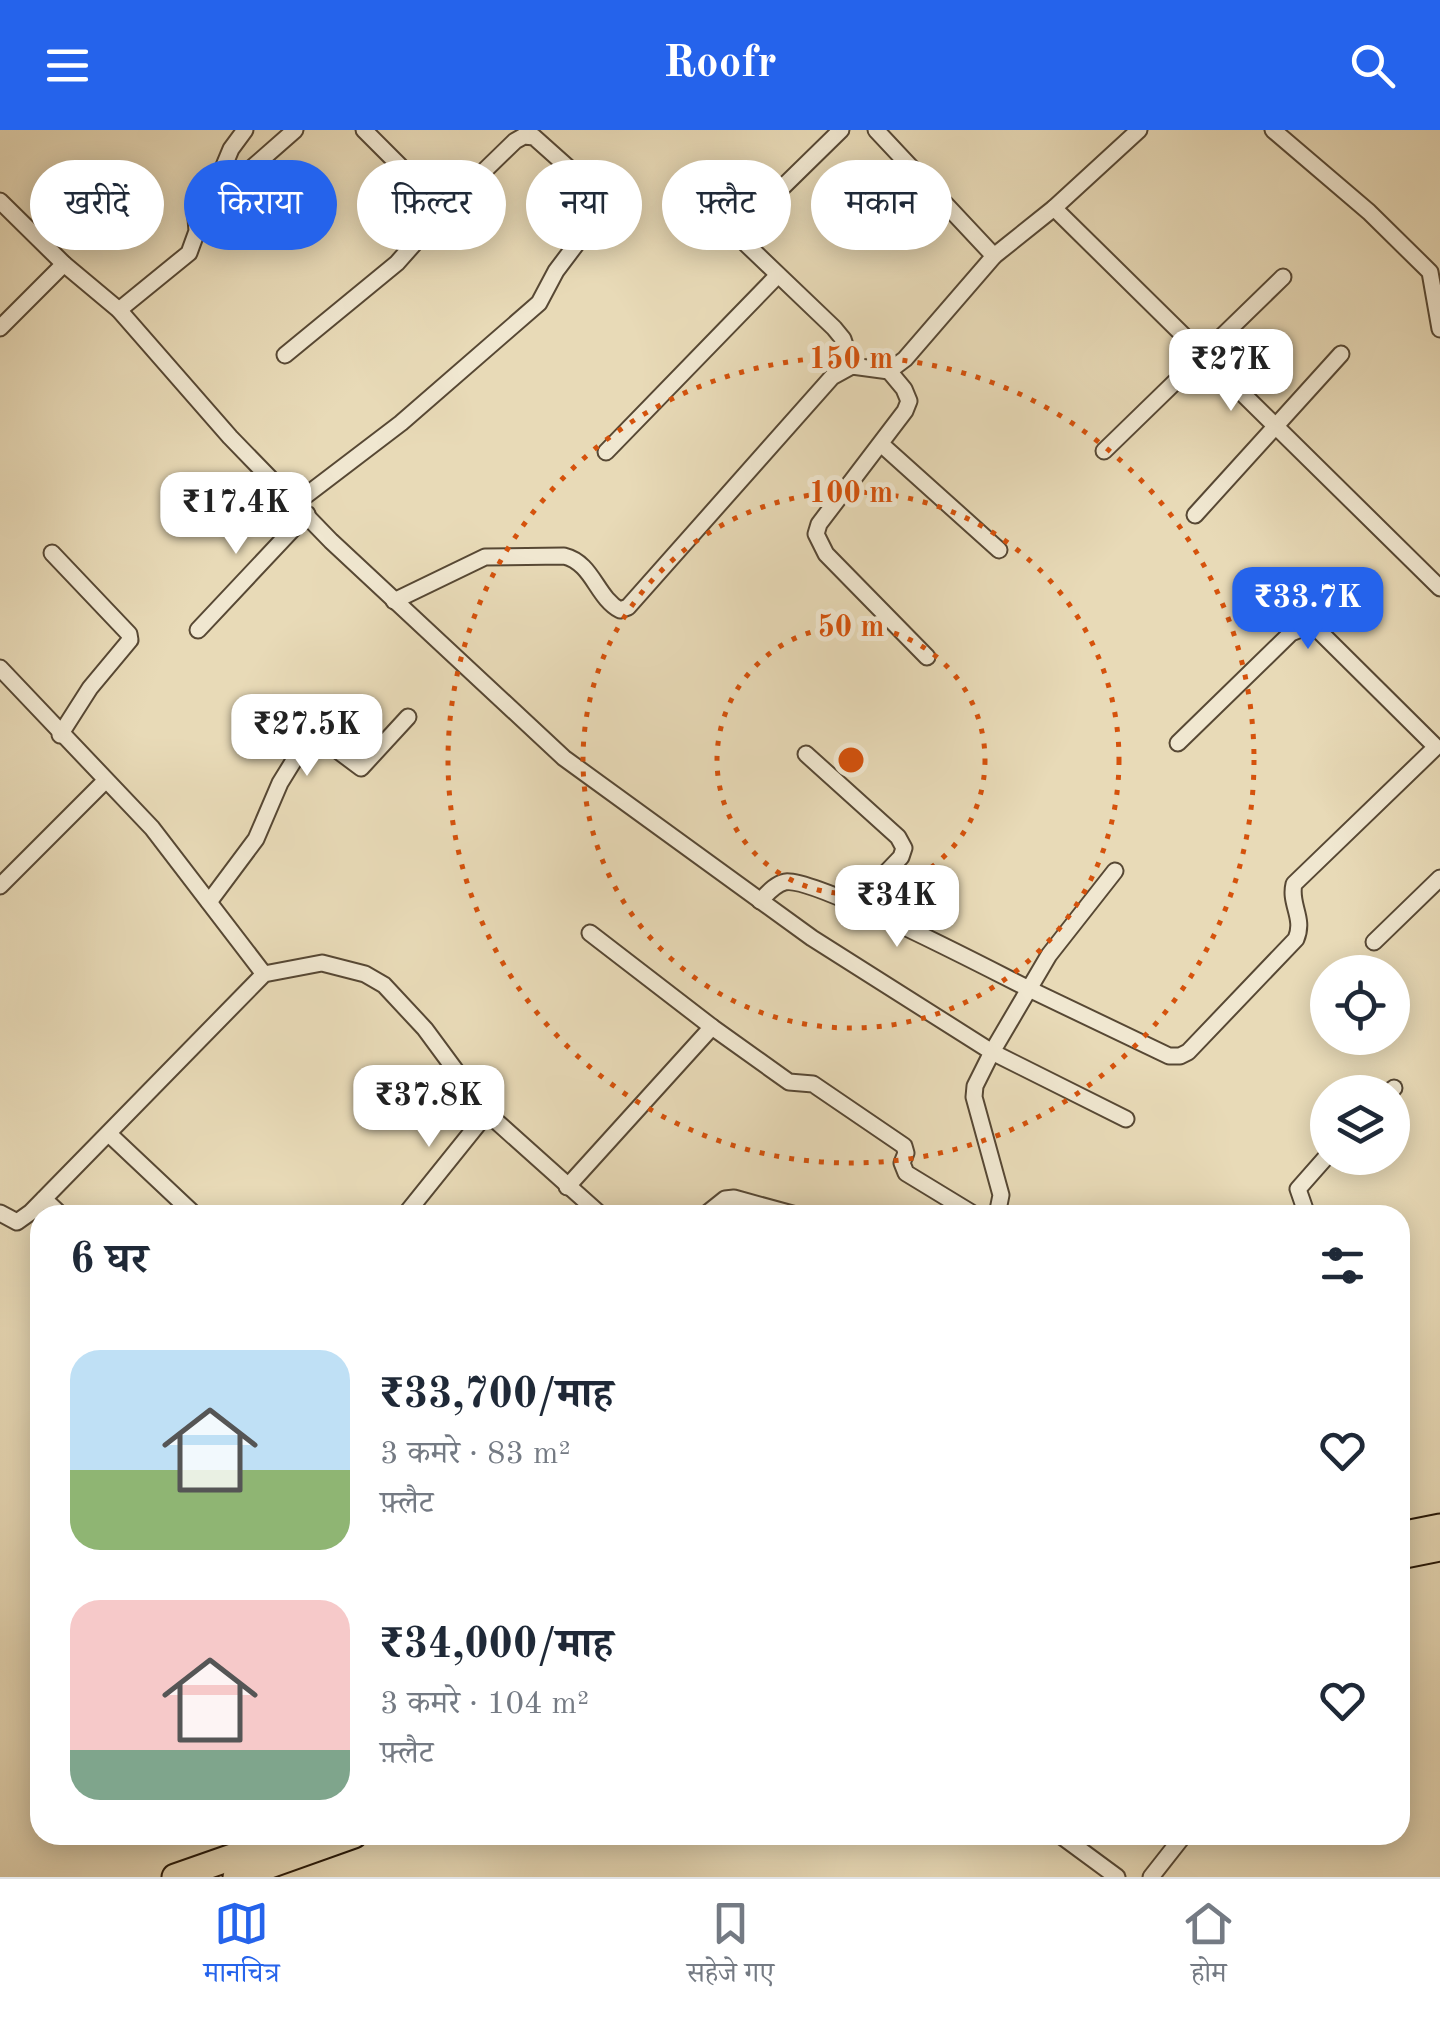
<!DOCTYPE html>
<html lang="hi">
<head>
<meta charset="utf-8">
<style>
  body { margin:0; font-family:"Old Standard TT","Noto Serif Devanagari",serif; background:#f6f6f7; color:#1f2937; height:100vh; display:flex; flex-direction:column; font-size:38px; white-space:nowrap }
  * { box-sizing:border-box; margin:0 }
  p { font-size:32px; color:#747a83 }
  .icon { flex:none; width:55px; height:55px; fill:none; stroke:currentColor; stroke-width:2; stroke-linecap:round; stroke-linejoin:round }
  .map { position:relative; flex:1; overflow:hidden }
  .details { position:absolute; left:30px; top:1075px; width:1380px; height:640px; display:flex; flex-direction:column; background:#fff; border-radius:30px; box-shadow:0 5px 25px #0003 }
  .details>* { flex:none }
  .hud { position:absolute; left:30px; top:30px; width:1380px; height:90px; display:flex; gap:20px }
  .controls { position:absolute; left:1310px; top:825px; display:grid; gap:20px }
  .controls a { display:grid; place-items:center; width:100px; height:100px; border-radius:50%; background:#fff; box-shadow:0 5px 25px #0003; font-size:50px }
  .price { position:absolute; translate:-50% -85px; padding:0 22px; border-radius:20px; background:#fff; color:#222; font-size:32px; line-height:65px; filter:drop-shadow(0 2px 5px #0008) }
  .price::after { content:''; position:absolute; left:50%; top:60px; width:30px; height:22px; margin-left:-15px; background:inherit; clip-path:polygon(0 0,100% 0,50% 100%) }
  .price.on { background:#2563eb; color:#fff }
  ul { padding:0; list-style:none }
  li { display:flex; align-items:center; gap:30px; height:250px; padding:0 40px }
  li span { display:grid; place-items:center; flex:none; width:280px; height:200px; border-radius:30px; color:#555 }
  li>.icon { margin-inline-start:auto }
  span .icon { width:120px; height:120px; fill:#fffc; stroke-width:1 }
  li b { font-size:42px }
  h2 { display:flex; justify-content:space-between; align-items:center; height:120px; padding:0 40px; font-size:42px }
  .pill { padding:0 35px; border-radius:45px; background:#fff; box-shadow:0 5px 25px #0003; font-size:35px; line-height:90px }
  .pill.on { background:#2563eb; color:#fff }
  header { display:flex; justify-content:space-between; align-items:center; height:130px; padding:0 40px; background:#2563eb; color:#fff; font-size:45px; font-weight:600 }
  .tabs { display:flex; justify-content:space-around; align-items:center; height:140px; border-top:2px solid #e0e1e3; background:#fff; font-size:28px; color:#747a83 }
  .tabs a { display:grid; justify-items:center; gap:5px }
  .tabs .on { color:#2563eb }
  .map>svg:first-child { display:block }
</style>
</head>
<body>
<header><svg class="icon" aria-label="menu" viewBox="0 0 24 24"><path d="M4 6h16M4 12h16M4 18h16"/></svg>Roofr<svg class="icon" aria-label="search" viewBox="0 0 24 24"><circle cx="10" cy="10" r="6"/><path d="M15 15l6 6"/></svg></header>
<div class="map">
<svg width="1440" height="1747" viewBox="0 0 1440 1747">
  <rect width="100%" height="100%" fill="#e8dab7"/>
  <filter id="stains"><feTurbulence type="fractalNoise" baseFrequency=".002" numOctaves="4"/><feColorMatrix values="0 0 0 0 .2 0 0 0 0 .09 0 0 0 0 .02 0 0 0 .5 -.17"/></filter>
  <radialGradient id="worn" r=".72"><stop offset=".6" stop-color="#630" stop-opacity="0"/><stop offset="1" stop-color="#630" stop-opacity=".3"/></radialGradient>
  <g fill="none" stroke-linecap="round" stroke-linejoin="round">
    <defs>
      <g id="minor">
        <polyline points="364,0 444,80"/>
        <polyline points="841,0 745,94 740,103 744,112 834,198 843,209 852,236"/>
        <polyline points="876,0 994,126"/>
        <polyline points="1273,0 1369,82 1430,142 1440,199"/>
        <polyline points="222,46 245,44 295,0"/>
        <polyline points="0,71 64,134 119,180 230,307 331,411 564,628 812,808 992,922 975,956 974,967 1001,1065 997,1085"/>
        <polyline points="1054,78 1440,458"/>
        <polyline points="119,180 189,123 197,101 195,77 216,55 231,19 245,0"/>
        <polyline points="0,198 64,134"/>
        <polyline points="285,225 397,133 444,80 515,11 524,6 534,7 599,65 599,84 556,141 539,173 401,293 296,373"/>
        <polyline points="889,241 904,259 909,271 905,281 819,394 816,404 826,424 927,527"/>
        <polyline points="881,314 999,420"/>
        <polyline points="1104,321 1283,147"/>
        <polyline points="606,322 778,145"/>
        <polyline points="1195,385 1341,224"/>
        <polyline points="52,423 129,504 130,510 90,558 60,605"/>
        <path d="M 394,471 L 485,427 L 564,426 C 593,433 596,467 620,480 L 628,477 L 832,247 L 852,236 L 889,241 L 905,229 L 994,126 L 1054,78 L 1139,0"/>
        <polyline points="198,500 307,384"/>
        <polyline points="0,538 152,698 264,844"/>
        <polyline points="806,624 898,707 904,718 901,727 855,775"/>
        <polyline points="0,756 105,651"/>
        <path d="M 760,771 C 767,764 775,754 785,752 C 812,746 993,841 1029,859 L 1049,825 L 1115,741"/>
        <polyline points="209,772 256,709 280,653 309,606 321,608 361,638 408,587"/>
        <polyline points="1374,812 1440,748"/>
        <polyline points="712,897 789,952 813,954 904,1016 906,1023 902,1033 906,1043 975,1085"/>
        <polyline points="1390,962 1394,958"/>
        <path d="M 1126,989 L 992,922 L 1029,859 L 1169,926 L 1180,926 L 1188,922 L 1296,809 C 1305,788 1289,774 1294,754 L 1436,617 L 1318,500 L 1306,497 L 1291,503 L 1178,613"/>
        <polyline points="109,1004 195,1085"/>
        <polyline points="567,1057 712,897 590,803"/>
        <polyline points="44,1069 61,1085"/>
        <polyline points="0,1083 17,1092 31,1082 264,844 322,833 365,844 384,855 425,899 487,983 601,1085"/>
        <polyline points="405,1085 487,983"/>
        <polyline points="705,1085 725,1069 734,1068 796,1085"/>
        <polyline points="1307,1085 1298,1059 1328,1025"/>
        <polyline points="1060,1705 1117,1747"/>
        <polyline points="1151,1747 1184,1705"/>
      </g>
      <g id="trunk">
        <polyline points="1400,1405 1440,1397"/>
        <polyline points="1400,1426 1440,1418"/>
        <polyline points="175,1747 295,1705"/>
        <polyline points="236,1747 354,1705"/>
      </g>
    </defs>
    <use href="#minor" stroke="#574834" stroke-width="19"/>
    <use href="#trunk" stroke="#271808" stroke-width="29"/>
    <use href="#minor" stroke="#f0e7d0" stroke-width="15"/>
    <use href="#trunk" stroke="#e8dab7" stroke-width="25"/>
  </g>
  <g fill="none" stroke="#d5520c" stroke-width="5" stroke-dasharray="5 10">
    <circle cx="851" cy="630" r="134"/>
    <circle cx="851" cy="630" r="268"/>
    <circle cx="851" cy="630" r="403"/>
  </g>
  <circle cx="851" cy="630" r="15" fill="#d5520c" stroke="#f0e7d0" stroke-width="5"/>
  <g font-size="30" text-anchor="middle" font-weight="bold" fill="#d5520c" stroke="#f0e7d0" stroke-width="10" stroke-linejoin="round" paint-order="stroke">
    <text x="851" y="238">150 m</text>
    <text x="851" y="372">100 m</text>
    <text x="851" y="506">50 m</text>
  </g>
  <rect width="100%" height="100%" filter="url(#stains)"/>
  <rect width="100%" height="100%" fill="url(#worn)"/>
</svg>
<div class="controls">
<a><svg class="icon" aria-label="locate" viewBox="0 0 24 24"><circle cx="12" cy="12" r="6"/><path d="M12 2v4M12 18v4M2 12h4M18 12h4"/></svg></a>
<a><svg class="icon" aria-label="layers" viewBox="0 0 24 24"><path d="M12 4l9 5-9 5-9-5zM3 14l9 5 9-5"/></svg></a>
</div>
<b class="price" style="left:1231px;top:284px">₹27K</b>
<b class="price" style="left:236px;top:427px">₹17.4K</b>
<b class="price on" style="left:1308px;top:522px">₹33.7K</b>
<b class="price" style="left:307px;top:649px">₹27.5K</b>
<b class="price" style="left:897px;top:820px">₹34K</b>
<b class="price" style="left:429px;top:1020px">₹37.8K</b>
<div class="hud">
<a class="pill">खरीदें</a>
<a class="pill on">किराया</a>
<a class="pill">फ़िल्टर</a>
<a class="pill">नया</a>
<a class="pill">फ़्लैट</a>
<a class="pill">मकान</a>
</div>
<section class="details">
<h2>6 घर<svg class="icon" aria-label="filters" viewBox="0 0 24 24"><path d="M4 7h16M4 17h16"/><circle cx="9" cy="7" r="2"/><circle cx="15" cy="17" r="2"/></svg></h2>
<ul>
<li><span style="background:linear-gradient(#bfe0f5 60%,#8fb573 0)"><svg class="icon" aria-label="home" viewBox="0 0 24 24"><path d="M3 11l9-7 9 7M6 9v11h12V9"/></svg></span><div><b>₹33,700/माह</b><p>3 कमरे · 83 m²</p><p>फ़्लैट</p></div><svg class="icon" aria-label="heart" viewBox="0 0 24 24"><path d="M12 20l-8-8c-3-5 5-10 8-4 3-6 11-1 8 4z"/></svg></li>
<li><span style="background:linear-gradient(#f6c9c9 75%,#7fa58c 0)"><svg class="icon" aria-label="home" viewBox="0 0 24 24"><path d="M3 11l9-7 9 7M6 9v11h12V9"/></svg></span><div><b>₹34,000/माह</b><p>3 कमरे · 104 m²</p><p>फ़्लैट</p></div><svg class="icon" aria-label="heart" viewBox="0 0 24 24"><path d="M12 20l-8-8c-3-5 5-10 8-4 3-6 11-1 8 4z"/></svg></li>
</ul>
</section>
</div>
<nav class="tabs">
<a class="on"><svg class="icon" aria-label="map" viewBox="0 0 24 24"><path d="M3 6l6-2 6 2 6-2v14l-6 2-6-2-6 2zM9 4v14M15 6v14"/></svg>मानचित्र</a>
<a><svg class="icon" aria-label="saved" viewBox="0 0 24 24"><path d="M7 4h10v16l-5-4-5 4z"/></svg>सहेजे गए</a>
<a><svg class="icon" aria-label="home" viewBox="0 0 24 24"><path d="M3 11l9-7 9 7M6 9v11h12V9"/></svg>होम</a>
</nav>
</body>
</html>
